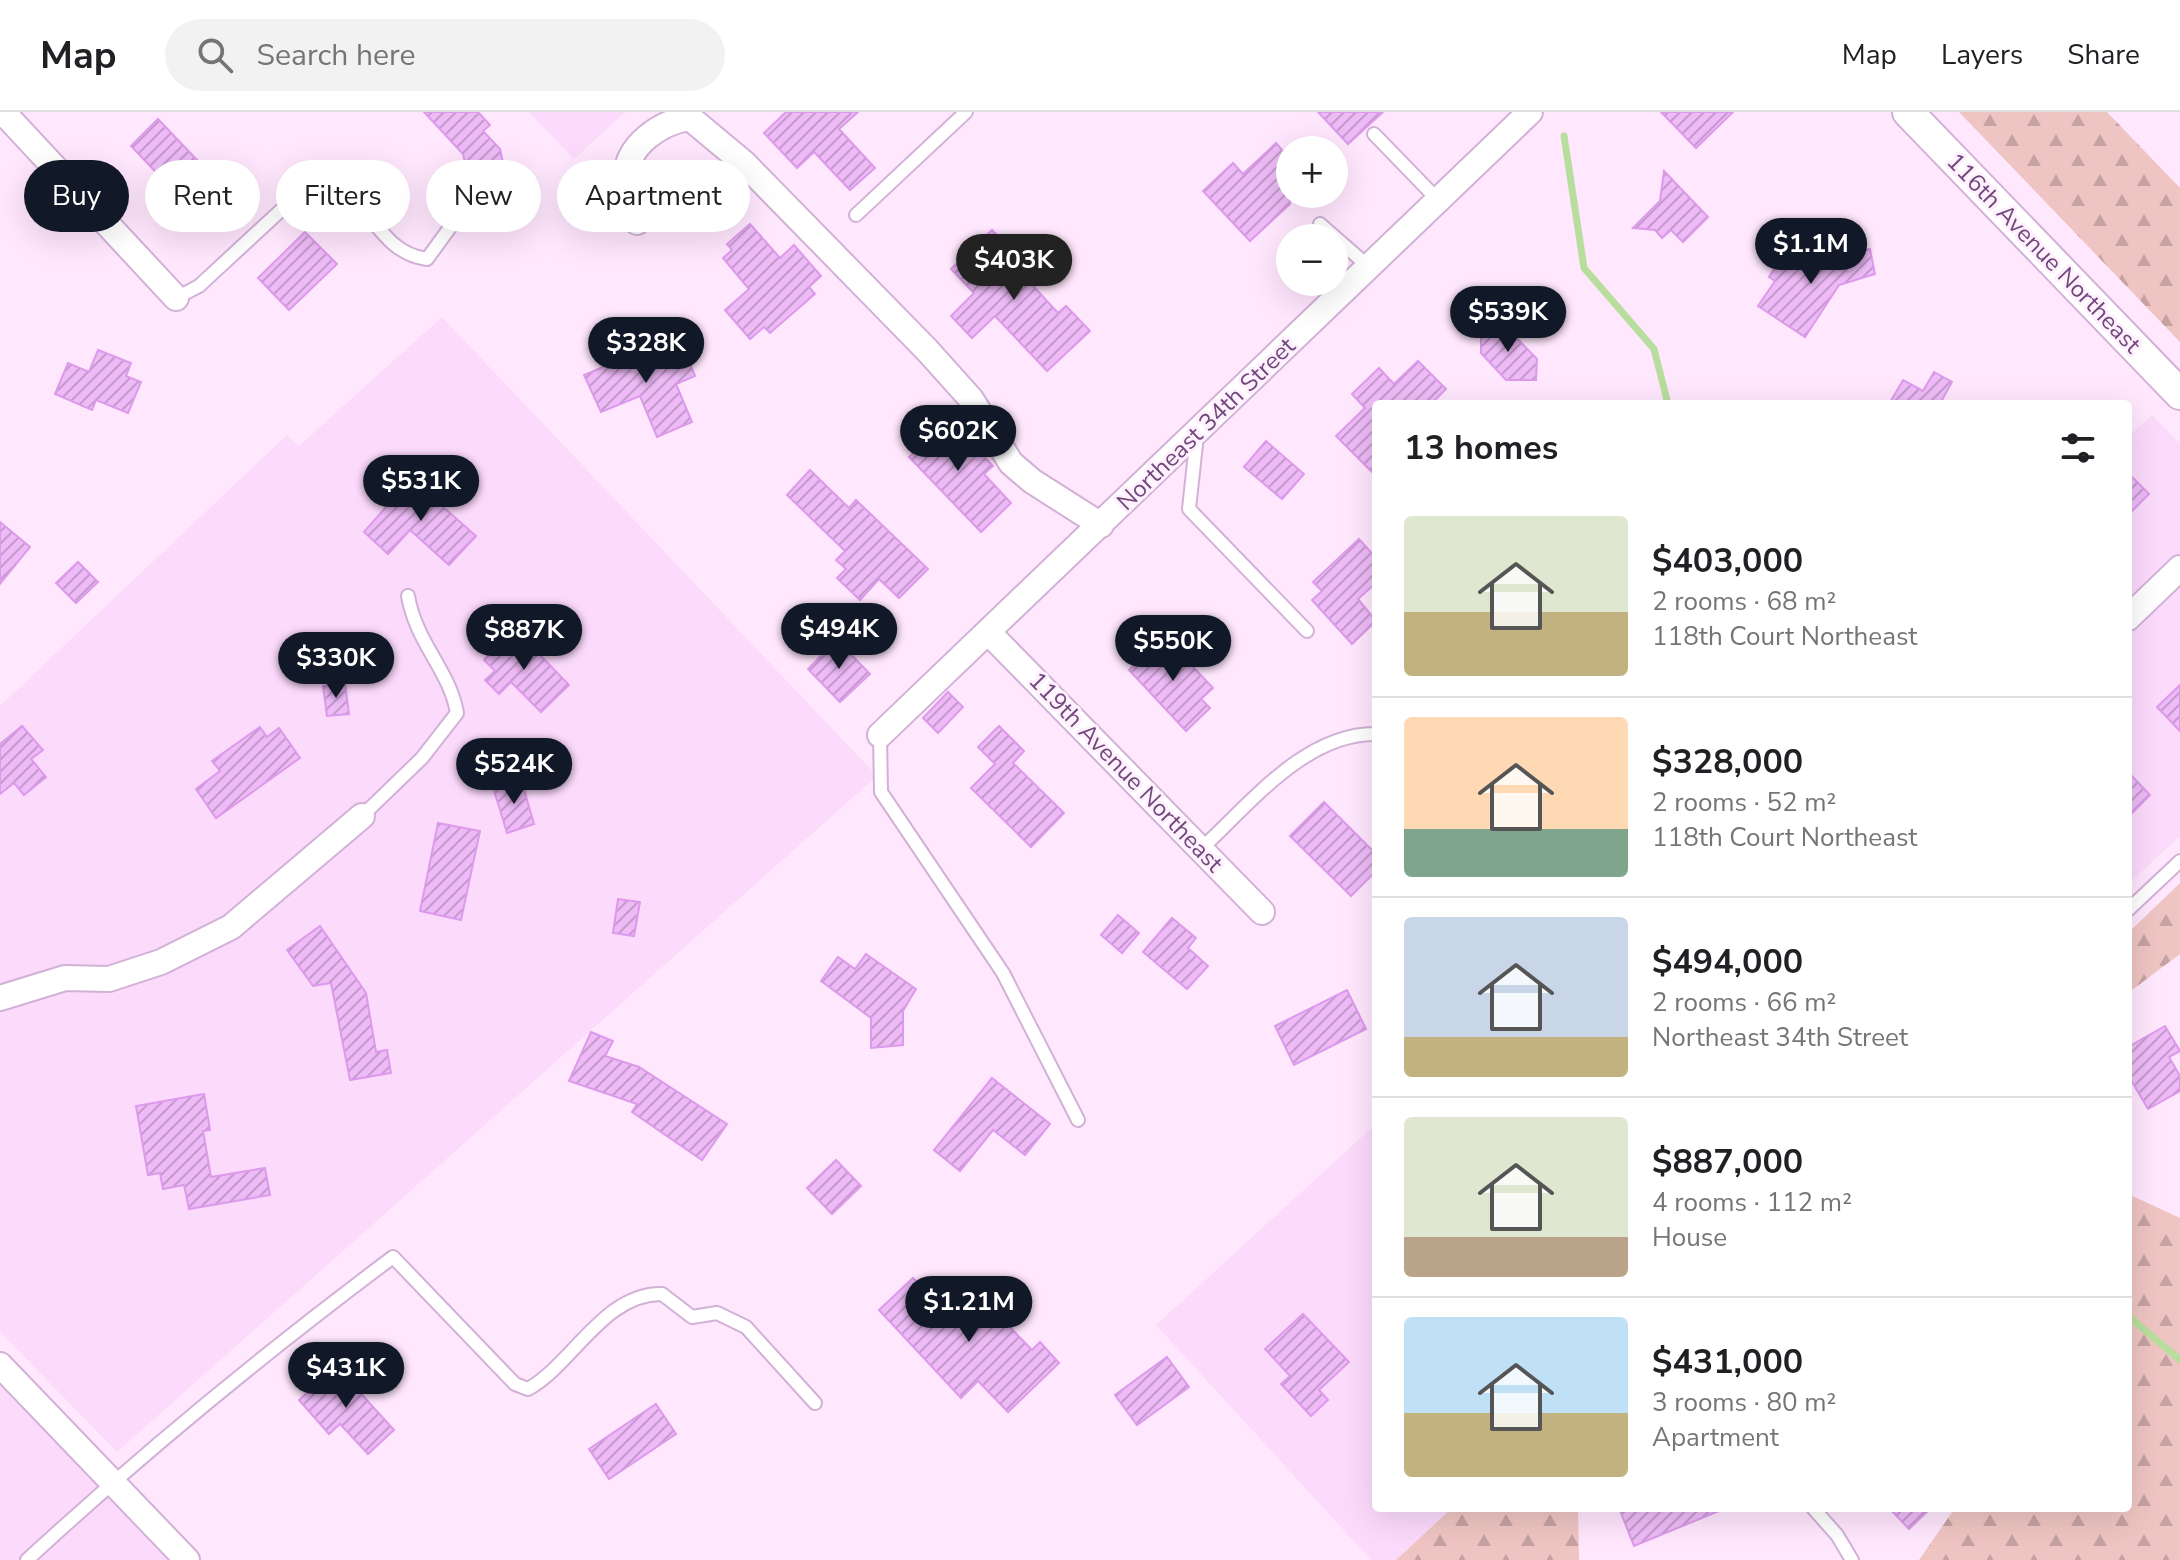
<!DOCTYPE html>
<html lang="en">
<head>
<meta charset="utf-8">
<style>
  body { margin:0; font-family:"Nunito Sans",sans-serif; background:#f2f2f2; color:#202124; height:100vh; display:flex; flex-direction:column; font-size:30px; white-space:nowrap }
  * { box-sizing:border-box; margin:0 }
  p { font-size:26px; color:#757577 }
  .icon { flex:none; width:44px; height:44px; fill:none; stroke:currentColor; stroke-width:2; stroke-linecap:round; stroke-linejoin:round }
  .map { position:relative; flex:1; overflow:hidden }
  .sheet { position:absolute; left:1372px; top:288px; width:760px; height:1112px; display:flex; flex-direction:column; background:#fff; border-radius:8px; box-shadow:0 8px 32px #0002 }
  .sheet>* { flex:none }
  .hud { position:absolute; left:24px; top:48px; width:760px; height:72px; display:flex; gap:16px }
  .fabs { position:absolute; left:1276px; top:24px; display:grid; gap:16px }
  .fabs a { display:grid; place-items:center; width:72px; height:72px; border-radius:50%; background:#fff; box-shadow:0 8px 32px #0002; font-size:40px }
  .price { position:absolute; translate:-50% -68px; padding:0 18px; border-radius:28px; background:#111827; color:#fff; font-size:26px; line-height:52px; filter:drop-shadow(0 2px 4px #0008) }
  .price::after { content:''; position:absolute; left:50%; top:48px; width:24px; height:18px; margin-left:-12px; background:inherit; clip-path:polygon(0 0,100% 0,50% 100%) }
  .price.active { background:#222; color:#fff }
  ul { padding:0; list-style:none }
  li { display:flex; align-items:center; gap:24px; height:200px; padding:0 32px }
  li+li { border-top:2px solid #e0e0e0 }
  li span { display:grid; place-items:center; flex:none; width:224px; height:160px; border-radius:8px; color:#555 }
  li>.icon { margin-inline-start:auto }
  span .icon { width:96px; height:96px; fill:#fffc; stroke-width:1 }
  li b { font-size:34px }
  h2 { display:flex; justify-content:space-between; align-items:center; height:96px; padding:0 32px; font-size:34px }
  .pill { padding:0 28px; border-radius:36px; background:#fff; box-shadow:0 8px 32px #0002; font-size:28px; line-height:72px }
  .pill.active { background:#111827; color:#fff }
  header { display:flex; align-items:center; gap:48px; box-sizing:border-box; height:112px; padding:0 40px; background:#fff; border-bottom:2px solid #e0e0e0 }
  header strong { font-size:38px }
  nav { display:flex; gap:44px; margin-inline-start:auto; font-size:28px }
  .search { width:560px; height:72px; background:#f2f2f2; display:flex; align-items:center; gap:20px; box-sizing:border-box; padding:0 28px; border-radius:44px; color:#757577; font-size:30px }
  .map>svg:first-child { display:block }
</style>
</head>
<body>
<header>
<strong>Map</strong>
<div class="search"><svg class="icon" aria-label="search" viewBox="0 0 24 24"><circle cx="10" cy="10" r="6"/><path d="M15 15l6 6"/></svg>Search here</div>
<nav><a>Map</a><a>Layers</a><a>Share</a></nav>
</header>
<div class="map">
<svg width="2180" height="1448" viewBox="0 0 2180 1448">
  <defs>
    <pattern id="forest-firs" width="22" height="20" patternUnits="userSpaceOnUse" patternTransform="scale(2)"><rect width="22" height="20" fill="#efc5c3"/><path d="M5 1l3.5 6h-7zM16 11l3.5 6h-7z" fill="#c6a2a3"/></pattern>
    <pattern id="building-hatch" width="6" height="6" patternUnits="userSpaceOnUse" patternTransform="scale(2)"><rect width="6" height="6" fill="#eebbf7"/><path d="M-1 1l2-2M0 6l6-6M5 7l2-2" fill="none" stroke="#c59acd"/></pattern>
  </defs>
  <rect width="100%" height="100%" fill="#ffe7fd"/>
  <g fill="#fcdafc">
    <polygon points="529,0 625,0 574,47"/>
    <polygon points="442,205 877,664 117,1340 0,1220 0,594 287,323 299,334"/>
    <polygon points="2152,303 2180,332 2180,724 2128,772 2128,325"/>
    <polygon points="1376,1012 1376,1396 1452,1396 1396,1448 1371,1448 1156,1213"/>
    <polygon points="0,1274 168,1448 0,1448"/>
  </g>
  <g fill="url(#forest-firs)">
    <polygon points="1959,0 2107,0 2180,76 2180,230"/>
    <polygon points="2180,771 2180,842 2128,881 2128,821"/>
    <polygon points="2128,1082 2180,1106 2180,1448 1919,1448 1955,1396 2128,1396"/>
    <polygon points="1452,1396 1578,1396 1579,1448 1396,1448"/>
  </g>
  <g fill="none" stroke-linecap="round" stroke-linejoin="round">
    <g stroke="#b8de9d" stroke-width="7">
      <polyline points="1564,24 1584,156 1654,237 1668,292"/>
      <polyline points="2128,1204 2180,1248"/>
    </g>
  </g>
  <g fill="url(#building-hatch)" stroke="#dd9aec" stroke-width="2">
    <polygon points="424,0 478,0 490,13 483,19 500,37 514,102 478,110 463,42"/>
    <polygon points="786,0 858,0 839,17 875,56 850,78 814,40 797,56 764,21"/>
    <polygon points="1318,0 1383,0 1348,32"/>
    <polygon points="1661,0 1733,0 1696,36"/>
    <polygon points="158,7 199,50 172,77 131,34"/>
    <polygon points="1276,31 1290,47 1290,92 1250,129 1203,79 1233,51 1243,62"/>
    <polygon points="1664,59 1708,105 1683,130 1671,118 1662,126 1655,118 1633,116 1660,89"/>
    <polygon points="750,112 780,146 794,133 821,164 809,175 815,182 770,221 764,215 750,227 725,198 749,177 723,146 732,138 727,132"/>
    <polygon points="992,118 1041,168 1034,175 1058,201 1066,194 1090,219 1047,259 995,204 972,226 951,204 974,181 951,157"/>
    <polygon points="305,120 337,152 289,198 258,166"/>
    <polygon points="1870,137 1875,162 1839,173 1805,225 1758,194 1775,169 1769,165 1785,140 1793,146 1799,138 1818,150"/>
    <polygon points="1498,207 1537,247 1536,268 1506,268 1481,241 1481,225"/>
    <polygon points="662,230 667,242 683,235 695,264 676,272 692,310 657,325 640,284 601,300 584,263"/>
    <polygon points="98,238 131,251 126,264 141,270 128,301 96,288 92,298 55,282 68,251 89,260"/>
    <polygon points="1418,249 1446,277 1431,292 1376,292 1376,364 1336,324 1365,296 1352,282 1379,256 1394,272"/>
    <polygon points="1934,260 1952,270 1941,290 1946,292 1889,292 1903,268 1923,279"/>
    <polygon points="925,306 943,324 954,314 993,354 984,362 1011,391 981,420 909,345 919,336 908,324"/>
    <polygon points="1266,329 1304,362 1282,387 1244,355"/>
    <polygon points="810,358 849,396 856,388 928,457 899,486 879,467 860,488 837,466 846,457 836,448 845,439 787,383"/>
    <polygon points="2128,361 2149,382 2128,403"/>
    <polygon points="409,369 421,380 430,370 448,386 441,393 476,424 449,453 410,418 388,442 364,420"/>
    <polygon points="0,410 30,435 0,472"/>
    <polygon points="1359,427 1376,446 1376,471 1358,487 1376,509 1352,532 1312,488 1322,479 1313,470"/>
    <polygon points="78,450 98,470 76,491 56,471"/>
    <polygon points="515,517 569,573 541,600 511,570 499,582 485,568 495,559 484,548"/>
    <polygon points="1164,524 1213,576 1201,587 1210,596 1186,619 1129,558"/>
    <polygon points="837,528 870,562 840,590 808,557"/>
    <polygon points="345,571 349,602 327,604 323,574"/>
    <polygon points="2180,573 2180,619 2157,595"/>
    <polygon points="948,580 963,595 938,621 923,606"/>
    <polygon points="22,614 43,638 31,647 46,665 24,683 14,671 0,682 0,632"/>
    <polygon points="999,614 1024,639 1013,651 1064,701 1031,735 971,676 995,652 978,635"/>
    <polygon points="260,615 267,625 279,616 300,646 216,706 196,677 220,659 212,649"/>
    <polygon points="2128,660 2150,683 2128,705"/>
    <polygon points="521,667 534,712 507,721 493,675"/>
    <polygon points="1324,690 1376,742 1376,759 1351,784 1290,724"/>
    <polygon points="438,711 480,719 461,808 420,799"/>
    <polygon points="618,787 640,790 634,824 613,821"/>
    <polygon points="1118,803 1139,821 1122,841 1101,823"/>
    <polygon points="1172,806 1196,826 1188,836 1208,854 1187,877 1143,840"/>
    <polygon points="320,814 366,881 376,940 387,938 391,961 350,968 331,871 313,874 287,838"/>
    <polygon points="866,842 916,877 903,899 903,933 871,936 871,906 821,869 838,845 855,857"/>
    <polygon points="1347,878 1366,917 1294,953 1275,914"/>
    <polygon points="2165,914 2180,939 2169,945 2180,964 2180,979 2148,997 2128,963 2128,935"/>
    <polygon points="591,920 613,929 605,944 639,955 727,1012 702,1048 632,1000 637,992 569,969"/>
    <polygon points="992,966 1050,1012 1025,1043 993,1018 960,1059 934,1038"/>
    <polygon points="204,982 210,1018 203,1019 211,1065 265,1056 270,1083 189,1097 184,1073 163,1077 160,1061 148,1063 136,994"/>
    <polygon points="836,1048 861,1074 832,1102 807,1076"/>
    <polygon points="913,1166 943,1198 969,1173 1032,1238 1040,1230 1059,1251 1008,1300 978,1269 961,1286 879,1198"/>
    <polygon points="1303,1202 1349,1250 1319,1278 1328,1288 1311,1304 1281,1272 1290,1264 1265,1237"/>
    <polygon points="1167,1245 1189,1275 1137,1313 1115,1283"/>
    <polygon points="336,1254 394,1318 368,1342 340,1312 329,1322 299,1288"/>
    <polygon points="656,1292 676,1322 609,1367 589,1337"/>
    <polygon points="1619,1396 1726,1396 1634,1434"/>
    <polygon points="1889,1396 1931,1396 1909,1417"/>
  </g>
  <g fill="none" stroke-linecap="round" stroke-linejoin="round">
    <defs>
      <g id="service">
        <polyline points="1374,22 1438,88"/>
        <polyline points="856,103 966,0"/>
        <polyline points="1320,112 1369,155"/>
        <path d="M 176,186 L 199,174 L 320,62 C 369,80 375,140 427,147 L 454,110"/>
        <polyline points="1197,323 1189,397 1307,519"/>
        <polyline points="880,623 881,680 1003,861 1078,1008"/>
        <path d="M 362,704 L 422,646 L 457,601 C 450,559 416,531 408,484"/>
        <path d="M 1201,737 C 1249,693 1305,621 1376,622"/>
        <polyline points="2128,798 2180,749"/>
        <polyline points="1813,1396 1837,1423 1852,1448"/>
        <path d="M 27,1448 C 144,1340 266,1240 393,1145 L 515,1272 L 528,1277 C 573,1252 604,1181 662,1182 L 692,1205 L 717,1201 L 746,1215 L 815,1291"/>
      </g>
      <g id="minor">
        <polyline points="3,0 176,186"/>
        <path d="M 637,110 C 634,97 627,80 626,66 C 626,33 661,10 690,6 L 744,51 L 927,238 L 971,287 L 1011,351 L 1032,369 L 1101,413"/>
        <polyline points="2128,506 2180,456"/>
        <polyline points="989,521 1262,800"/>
        <polyline points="880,623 1530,0"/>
        <polyline points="0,886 65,866 109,867 161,850 231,815 362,704"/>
        <polyline points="0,1253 187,1448"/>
      </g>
      <polyline id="tertiary" points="1908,0 2180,282"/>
    </defs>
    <use href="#service" stroke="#d2b1d7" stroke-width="16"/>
    <use href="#minor" stroke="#d2b1d7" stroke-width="28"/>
    <use href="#tertiary" stroke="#d2b1d7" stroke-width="34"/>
    <use href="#service" stroke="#fff" stroke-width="12"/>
    <use href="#minor" stroke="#fff" stroke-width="24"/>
    <use href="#tertiary" stroke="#fff" stroke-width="30"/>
  </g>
  <g text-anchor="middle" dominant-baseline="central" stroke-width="6" stroke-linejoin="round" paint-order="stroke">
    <g font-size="24" fill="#71487c" stroke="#fff0fe">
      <text transform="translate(2044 141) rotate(46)">116th Avenue Northeast</text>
      <text transform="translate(1206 312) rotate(-44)">Northeast 34th Street</text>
      <text transform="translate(1126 660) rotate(46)">119th Avenue Northeast</text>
    </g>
  </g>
</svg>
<div class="fabs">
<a>+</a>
<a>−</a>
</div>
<b class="price" style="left:1811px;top:174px">$1.1M</b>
<b class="price active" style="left:1014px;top:190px">$403K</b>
<b class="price" style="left:1508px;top:242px">$539K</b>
<b class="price" style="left:646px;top:273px">$328K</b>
<b class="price" style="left:958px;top:361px">$602K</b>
<b class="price" style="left:421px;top:411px">$531K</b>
<b class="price" style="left:839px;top:559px">$494K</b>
<b class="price" style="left:524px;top:560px">$887K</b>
<b class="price" style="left:1173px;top:571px">$550K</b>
<b class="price" style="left:336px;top:588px">$330K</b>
<b class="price" style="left:514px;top:694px">$524K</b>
<b class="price" style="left:969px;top:1232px">$1.21M</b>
<b class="price" style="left:346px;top:1298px">$431K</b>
<div class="hud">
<a class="pill active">Buy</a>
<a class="pill">Rent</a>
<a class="pill">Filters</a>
<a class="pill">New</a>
<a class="pill">Apartment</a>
</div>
<section class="sheet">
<h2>13 homes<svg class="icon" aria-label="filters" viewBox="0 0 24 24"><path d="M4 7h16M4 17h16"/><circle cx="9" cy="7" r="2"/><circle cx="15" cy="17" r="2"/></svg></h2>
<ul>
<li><span style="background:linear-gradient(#dfe7d0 60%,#c2b280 0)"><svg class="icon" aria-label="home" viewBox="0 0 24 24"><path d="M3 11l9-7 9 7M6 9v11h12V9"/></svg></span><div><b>$403,000</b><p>2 rooms · 68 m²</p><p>118th Court Northeast</p></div></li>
<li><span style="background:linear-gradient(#ffd9b3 70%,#7fa58c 0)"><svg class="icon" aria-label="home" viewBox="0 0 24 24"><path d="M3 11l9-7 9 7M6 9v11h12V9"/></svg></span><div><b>$328,000</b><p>2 rooms · 52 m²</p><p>118th Court Northeast</p></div></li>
<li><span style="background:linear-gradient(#c9d6e8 75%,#c2b280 0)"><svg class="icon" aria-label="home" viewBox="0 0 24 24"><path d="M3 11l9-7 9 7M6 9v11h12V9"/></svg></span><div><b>$494,000</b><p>2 rooms · 66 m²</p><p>Northeast 34th Street</p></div></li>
<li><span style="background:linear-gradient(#dfe7d0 75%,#b9a48a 0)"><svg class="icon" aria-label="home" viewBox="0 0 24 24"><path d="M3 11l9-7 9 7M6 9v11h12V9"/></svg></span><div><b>$887,000</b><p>4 rooms · 112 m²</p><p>House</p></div></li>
<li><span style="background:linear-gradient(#bfe0f5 60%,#c2b280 0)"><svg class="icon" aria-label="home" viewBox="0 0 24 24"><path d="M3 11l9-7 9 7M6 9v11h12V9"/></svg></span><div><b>$431,000</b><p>3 rooms · 80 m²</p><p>Apartment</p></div></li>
</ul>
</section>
</div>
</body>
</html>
